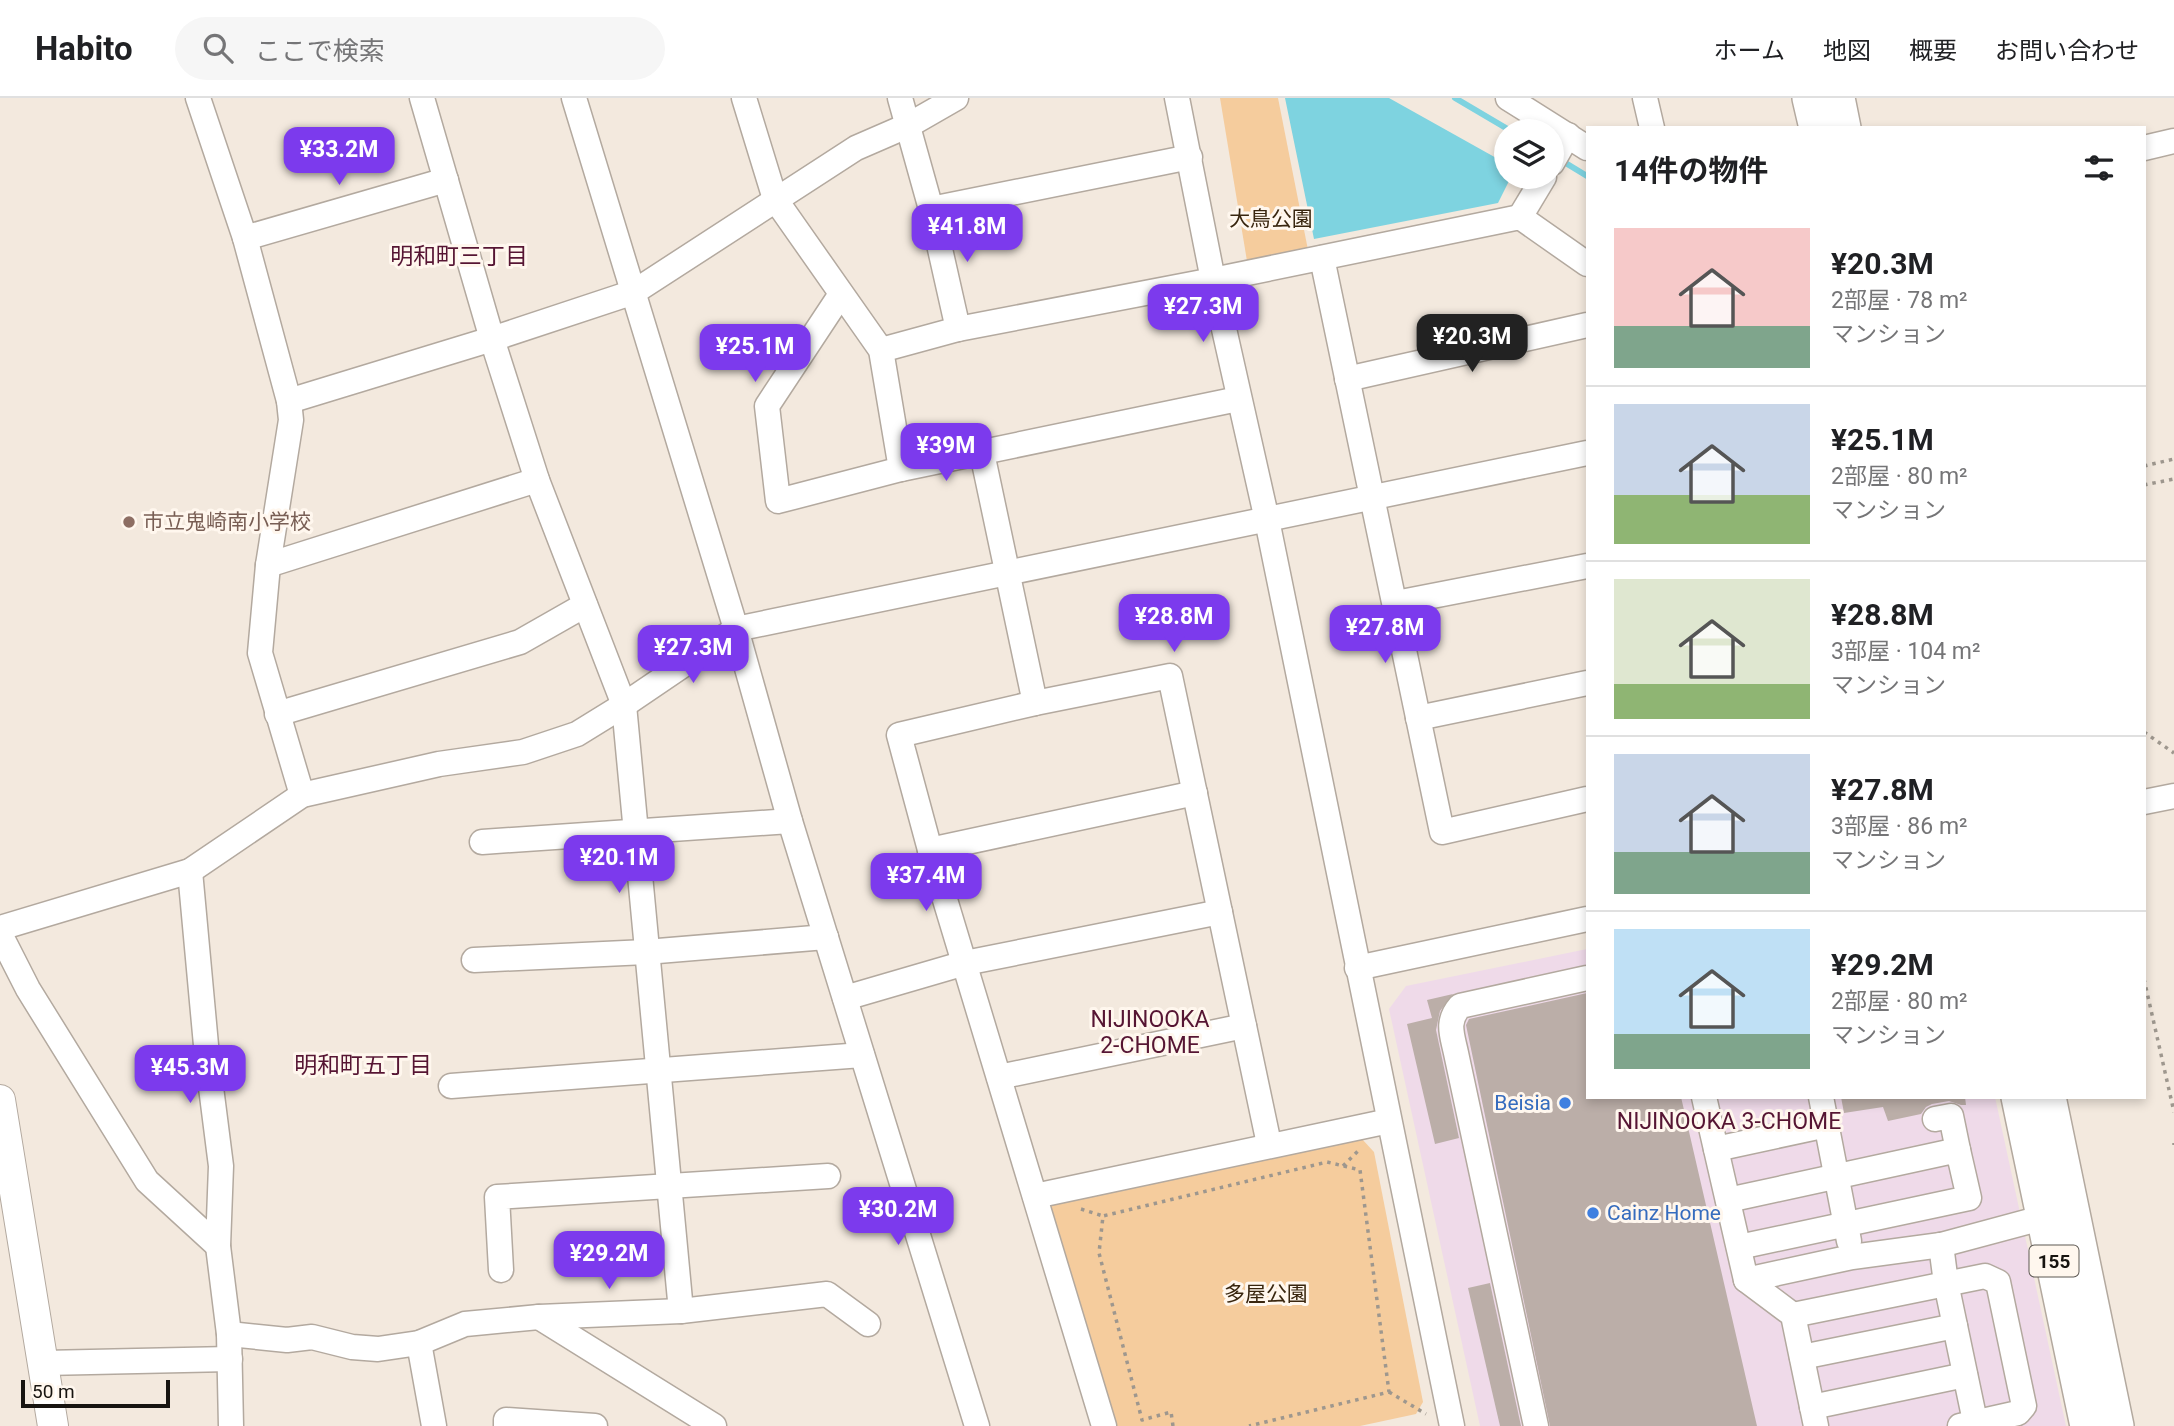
<!DOCTYPE html>
<html lang="ja">
<head>
<meta charset="utf-8">
<style>
  body { margin:0; font-family:Roboto,"Noto Sans JP",sans-serif; background:#f6f6f6; color:#202124; height:100vh; display:flex; flex-direction:column; font-size:26px; white-space:nowrap }
  * { box-sizing:border-box; margin:0 }
  p { font-size:23px; color:#757577 }
  .icon { flex:none; width:38px; height:38px; fill:none; stroke:currentColor; stroke-width:2; stroke-linecap:round; stroke-linejoin:round }
  .map { position:relative; flex:1; overflow:hidden }
  .side { position:absolute; left:1586px; top:28px; width:560px; height:973px; display:flex; flex-direction:column; background:#fff; border-radius:0px; box-shadow:0 4px 10px #0003 }
  .side>* { flex:none }
  .buttons { position:absolute; left:1494px; top:21px; display:grid; gap:14px }
  .buttons a { display:grid; place-items:center; width:70px; height:70px; border-radius:50%; background:#fff; box-shadow:0 4px 10px #0003; font-size:35px }
  .scale { position:absolute; left:21px; bottom:18px; width:149px; box-sizing:border-box; padding-left:7px; border:4px solid #171410; border-top:0; font-size:19px; line-height:24px; white-space:nowrap; color:#171410; -webkit-text-stroke:5px #fff7ee; paint-order:stroke }
  .price { position:absolute; translate:-50% -60px; padding:0 16px; border-radius:14px; background:#7c3aed; color:#fff; font-size:23px; line-height:46px; filter:drop-shadow(0 2px 4px #0008) }
  .price::after { content:''; position:absolute; left:50%; top:42px; width:21px; height:16px; margin-left:-10px; background:inherit; clip-path:polygon(0 0,100% 0,50% 100%) }
  .price.active { background:#222; color:#fff }
  ul { padding:0; list-style:none }
  li { display:flex; align-items:center; gap:21px; height:175px; padding:0 28px }
  li+li { border-top:2px solid #e0e0e0 }
  li span { display:grid; place-items:center; flex:none; width:196px; height:140px; border-radius:0px; color:#555 }
  li>.icon { margin-inline-start:auto }
  span .icon { width:84px; height:84px; fill:#fffc; stroke-width:1 }
  li b { font-size:30px }
  h2 { display:flex; justify-content:space-between; align-items:center; height:84px; padding:0 28px; font-size:30px }
  header { display:flex; align-items:center; gap:42px; box-sizing:border-box; height:98px; padding:0 35px; background:#fff; border-bottom:2px solid #e0e0e0 }
  header strong { font-size:33px }
  nav { display:flex; gap:38px; margin-inline-start:auto; font-size:24px }
  .search { width:490px; height:63px; background:#f6f6f6; display:flex; align-items:center; gap:18px; box-sizing:border-box; padding:0 24px; border-radius:38px; color:#757577; font-size:26px }
  .map>svg:first-child { display:block }
</style>
</head>
<body>
<header>
<strong>Habito</strong>
<div class="search"><svg class="icon" aria-label="search" viewBox="0 0 24 24"><circle cx="10" cy="10" r="6"/><path d="M15 15l6 6"/></svg>ここで検索</div>
<nav><a>ホーム</a><a>地図</a><a>概要</a><a>お問い合わせ</a></nav>
</header>
<div class="map">
<svg width="2174" height="1328" viewBox="0 0 2174 1328">
  <rect width="100%" height="100%" fill="#f3e9de"/>
  <polygon fill="#efdae9" points="1587,851 1587,999 1995,999 2066,1328 1480,1328 1389,911 1406,888"/>
  <g fill="#f5cc9d">
    <polygon points="1220,0 1278,0 1309,157 1248,169"/>
    <polygon points="1362,1041 1374,1054 1423,1304 1416,1316 1360,1328 1114,1328 1048,1113 1054,1104"/>
  </g>
  <polygon fill="#7ed3e0" points="1285,0 1389,0 1507,66 1507,79 1511,79 1498,105 1314,141"/>
  <g fill="none" stroke-linecap="round" stroke-linejoin="round">
    <g stroke="#7ed3e0" stroke-width="6">
      <polyline points="1455,0 1511,33"/>
      <polyline points="1559,61 1587,78"/>
    </g>
  </g>
  <g fill="#bbaea8">
    <polygon points="1587,895 1587,999 1681,999 1757,1328 1550,1328 1466,927 1469,921"/>
    <polygon points="1453,896 1440,913 1436,932 1459,1040 1435,1046 1407,926 1432,920 1427,902"/>
    <polygon points="1841,999 1965,999 1966,1007 1961,1007 1949,1003 1932,1006 1926,1009 1921,1016 1888,1023 1883,1009 1844,1015"/>
    <polygon points="1490,1185 1521,1328 1500,1328 1468,1190"/>
  </g>
  <g fill="none" stroke-linecap="round" stroke-linejoin="round">
    <defs>
      <g id="minor">
        <polyline points="198,0 245,140 289,303 291,322 268,467 260,555 302,697"/>
        <polyline points="422,0 492,241 537,382 624,607 681,1213"/>
        <polyline points="574,0 736,531 790,723 977,1328"/>
        <polyline points="744,0 775,101 881,252 901,371"/>
        <polyline points="900,0 931,111 958,231"/>
        <polyline points="1177,0 1213,182 1267,422 1452,1328"/>
        <polyline points="1508,0 1587,50"/>
        <polyline points="1645,0 1652,30"/>
        <polyline points="2144,50 2174,43"/>
        <polyline points="1552,65 1568,37"/>
        <polyline points="931,111 1190,59"/>
        <polyline points="1520,119 1544,79"/>
        <polyline points="245,140 446,82"/>
        <polyline points="1322,160 1442,734 1587,701"/>
        <polyline points="841,196 767,308 778,403 901,371 1238,301"/>
        <polyline points="881,252 958,231 1213,182 1520,119 1587,166"/>
        <polyline points="1347,281 1587,227"/>
        <polyline points="289,303 492,241 634,194 856,50 909,27 956,0"/>
        <polyline points="982,355 1035,605"/>
        <polyline points="268,467 537,382"/>
        <polyline points="1396,505 1587,468"/>
        <polyline points="277,616 520,544 585,507"/>
        <polyline points="1418,620 1587,585"/>
        <polyline points="2144,704 2174,698"/>
        <polyline points="482,744 790,723"/>
        <polyline points="930,752 1195,695"/>
        <polyline points="190,773 207,958 221,1068 218,1148 229,1236 231,1328"/>
        <polyline points="0,830 190,773 302,697 439,666 523,654 577,636 624,607 736,531 1587,355"/>
        <polyline points="0,836 28,891 147,1083 218,1148"/>
        <polyline points="474,862 646,854 826,839"/>
        <polyline points="1357,870 1587,821"/>
        <polyline points="845,900 965,865 1220,814"/>
        <polyline points="999,979 1244,928"/>
        <polyline points="451,988 862,957"/>
        <polyline points="1704,999 1746,1182 1793,1217 1816,1328"/>
        <polyline points="1821,999 1849,1143"/>
        <polyline points="1935,1021 1951,1018 1958,1052"/>
        <polyline points="1716,1051 1827,1027"/>
        <polyline points="1035,1098 1389,1023"/>
        <polyline points="1728,1102 1958,1052 1969,1100 1739,1149"/>
        <polyline points="1941,1147 1946,1185 1976,1328"/>
        <polyline points="501,1172 497,1099 828,1078"/>
        <polyline points="1746,1182 1852,1159 1941,1147 2045,1119"/>
        <polyline points="1793,1217 1985,1178 1998,1184 2024,1308 2018,1315 1960,1328"/>
        <polyline points="539,1219 714,1328"/>
        <polyline points="229,1236 287,1242 312,1239 352,1249 378,1251 419,1245 465,1226 539,1219 681,1213 827,1196 868,1226"/>
        <polyline points="419,1245 434,1328"/>
        <polyline points="1802,1259 1955,1228"/>
        <polyline points="44,1265 230,1261"/>
        <polyline points="1812,1309 1965,1277"/>
        <polyline points="506,1328 506,1322 595,1328"/>
        <polyline points="1104,1328 930,752 899,637 1035,605 1170,578 1269,1046"/>
        <path d="M 1536,1328 L 1456,955 C 1452,936 1446,924 1460,908 L 1587,880"/>
      </g>
      <polyline id="major" points="0,1002 53,1328"/>
      <g id="highway">
        <polyline points="1810,0 1817,30"/>
        <polyline points="1837,0 1843,30"/>
        <polyline points="2019,999 2088,1328"/>
        <polyline points="2048,999 2116,1328"/>
      </g>
    </defs>
    <use href="#minor" stroke="#b3a99f" stroke-width="27"/>
    <use href="#major" stroke="#b3a99f" stroke-width="32"/>
    <use href="#highway" stroke="#b3a99f" stroke-width="38"/>
    <g stroke="#9e978e" stroke-width="3.5" stroke-dasharray="3.5 5" stroke-linecap="butt">
      <polyline points="2144,368 2174,361"/>
      <polyline points="2144,387 2174,381"/>
      <polyline points="2144,634 2174,655"/>
      <polyline points="2144,881 2174,1014"/>
      <polyline points="2174,1045 2174,1047"/>
      <polyline points="1343,1068 1359,1052"/>
      <polyline points="1081,1111 1103,1118"/>
      <polyline points="1389,1294 1426,1316"/>
      <polyline points="1173,1328 1171,1314 1142,1322 1099,1155 1103,1118 1327,1064 1360,1072 1389,1294 1249,1328"/>
    </g>
    <use href="#minor" stroke="#fff" stroke-width="24"/>
    <use href="#major" stroke="#fff" stroke-width="30"/>
    <use href="#highway" stroke="#fff" stroke-width="35"/>
  </g>
  <circle fill="#8d6e63" stroke="#fff7ee" stroke-width="2.5" cx="129" cy="424" r="7"/>
  <g fill="#3f7fe0" stroke="#fff7ee" stroke-width="2.5">
    <circle cx="1565" cy="1005" r="7"/>
    <circle cx="1593" cy="1115" r="7"/>
  </g>
  <g text-anchor="middle" dominant-baseline="central" stroke-width="6" stroke-linejoin="round" paint-order="stroke">
    <rect fill="#fff7ee" stroke="#5d5853" stroke-width="2" x="2029.5" y="1147.5" width="49" height="31" rx="5"/>
    <g font-size="19" font-weight="bold" fill="#171410">
      <text x="2054" y="1163">155</text>
    </g>
    <g font-size="21" fill="#39260f" stroke="#fff7ee">
      <text x="1271" y="121">大鳥公園</text>
      <text x="1266" y="1196">多屋公園</text>
    </g>
    <g font-size="21" fill="#785e54" stroke="#fff7ee" text-anchor="start">
      <text x="143" y="424">市立鬼崎南小学校</text>
    </g>
    <g font-size="21" fill="#366cbe" stroke="#fff7ee" text-anchor="end">
      <text x="1551" y="1005">Beisia</text>
      <text x="1607" y="1115" text-anchor="start">Cainz Home</text>
    </g>
    <g font-size="23" fill="#561533" stroke="#fff7ee">
      <text x="459" y="158">明和町三丁目</text>
      <text x="1150" y="921">NIJINOOKA<tspan x="1150" dy="26">2-CHOME</tspan></text>
      <text x="363" y="967">明和町五丁目</text>
      <text x="1729" y="1023">NIJINOOKA 3-CHOME</text>
    </g>
  </g>
</svg>
<div class="buttons">
<a><svg class="icon" aria-label="layers" viewBox="0 0 24 24"><path d="M12 4l9 5-9 5-9-5zM3 14l9 5 9-5"/></svg></a>
</div>
<div class="scale">50 m</div>
<b class="price" style="left:339px;top:89px">¥33.2M</b>
<b class="price" style="left:967px;top:166px">¥41.8M</b>
<b class="price" style="left:1203px;top:246px">¥27.3M</b>
<b class="price active" style="left:1472px;top:276px">¥20.3M</b>
<b class="price" style="left:755px;top:286px">¥25.1M</b>
<b class="price" style="left:946px;top:385px">¥39M</b>
<b class="price" style="left:1174px;top:556px">¥28.8M</b>
<b class="price" style="left:1385px;top:567px">¥27.8M</b>
<b class="price" style="left:693px;top:587px">¥27.3M</b>
<b class="price" style="left:619px;top:797px">¥20.1M</b>
<b class="price" style="left:926px;top:815px">¥37.4M</b>
<b class="price" style="left:190px;top:1007px">¥45.3M</b>
<b class="price" style="left:898px;top:1149px">¥30.2M</b>
<b class="price" style="left:609px;top:1193px">¥29.2M</b>
<section class="side">
<h2>14件の物件<svg class="icon" aria-label="filters" viewBox="0 0 24 24"><path d="M4 7h16M4 17h16"/><circle cx="9" cy="7" r="2"/><circle cx="15" cy="17" r="2"/></svg></h2>
<ul>
<li><span style="background:linear-gradient(#f6c9c9 70%,#7fa58c 0)"><svg class="icon" aria-label="home" viewBox="0 0 24 24"><path d="M3 11l9-7 9 7M6 9v11h12V9"/></svg></span><div><b>¥20.3M</b><p>2部屋 · 78 m²</p><p>マンション</p></div></li>
<li><span style="background:linear-gradient(#c9d6e8 65%,#8fb573 0)"><svg class="icon" aria-label="home" viewBox="0 0 24 24"><path d="M3 11l9-7 9 7M6 9v11h12V9"/></svg></span><div><b>¥25.1M</b><p>2部屋 · 80 m²</p><p>マンション</p></div></li>
<li><span style="background:linear-gradient(#dfe7d0 75%,#8fb573 0)"><svg class="icon" aria-label="home" viewBox="0 0 24 24"><path d="M3 11l9-7 9 7M6 9v11h12V9"/></svg></span><div><b>¥28.8M</b><p>3部屋 · 104 m²</p><p>マンション</p></div></li>
<li><span style="background:linear-gradient(#c9d6e8 70%,#7fa58c 0)"><svg class="icon" aria-label="home" viewBox="0 0 24 24"><path d="M3 11l9-7 9 7M6 9v11h12V9"/></svg></span><div><b>¥27.8M</b><p>3部屋 · 86 m²</p><p>マンション</p></div></li>
<li><span style="background:linear-gradient(#bfe0f5 75%,#7fa58c 0)"><svg class="icon" aria-label="home" viewBox="0 0 24 24"><path d="M3 11l9-7 9 7M6 9v11h12V9"/></svg></span><div><b>¥29.2M</b><p>2部屋 · 80 m²</p><p>マンション</p></div></li>
</ul>
</section>
</div>
</body>
</html>
